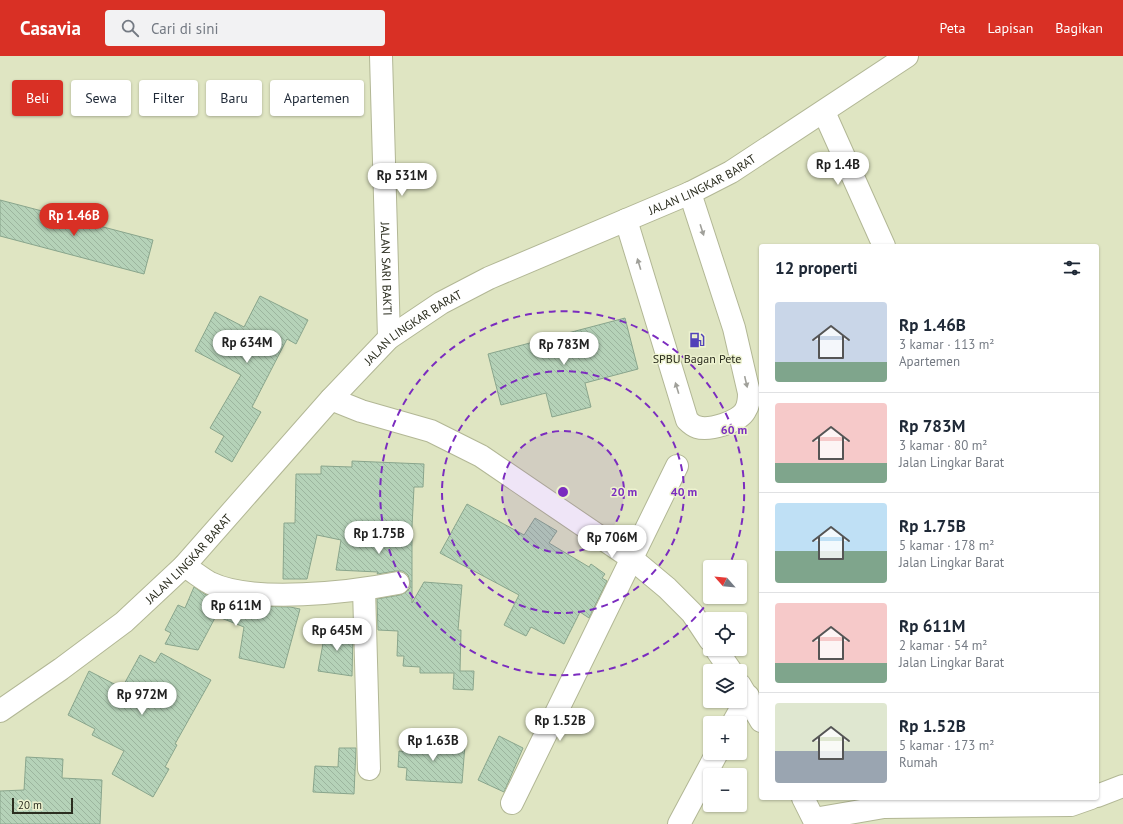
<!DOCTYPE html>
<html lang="id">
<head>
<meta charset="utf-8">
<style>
  body { margin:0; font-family:"PT Sans",sans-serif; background:#f2f2f3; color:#1f2937; height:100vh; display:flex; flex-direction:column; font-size:15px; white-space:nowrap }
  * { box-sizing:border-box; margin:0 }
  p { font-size:13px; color:#747a83 }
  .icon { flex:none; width:22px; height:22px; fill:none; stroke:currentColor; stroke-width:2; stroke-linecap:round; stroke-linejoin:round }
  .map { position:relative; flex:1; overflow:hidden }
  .panel { position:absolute; left:759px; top:188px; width:340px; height:556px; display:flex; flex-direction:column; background:#fff; border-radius:4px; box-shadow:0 1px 3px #0004 }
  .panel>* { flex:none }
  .guide { position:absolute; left:12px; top:24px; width:380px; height:36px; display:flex; gap:8px }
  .needle { width:26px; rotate:297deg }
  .tools { position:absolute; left:703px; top:504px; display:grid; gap:8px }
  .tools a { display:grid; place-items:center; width:44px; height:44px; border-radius:4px; background:#fff; box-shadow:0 1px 3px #0004; font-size:20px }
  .scale { position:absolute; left:12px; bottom:10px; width:61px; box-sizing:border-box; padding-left:4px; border:2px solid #2b2d1f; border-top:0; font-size:11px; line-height:14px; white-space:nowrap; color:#2b2d1f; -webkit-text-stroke:3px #edf2cf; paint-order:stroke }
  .price { position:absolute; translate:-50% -34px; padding:0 9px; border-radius:14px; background:#fff; color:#222; font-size:13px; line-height:26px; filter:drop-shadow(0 1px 2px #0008) }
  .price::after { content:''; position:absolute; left:50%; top:24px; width:12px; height:9px; margin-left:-6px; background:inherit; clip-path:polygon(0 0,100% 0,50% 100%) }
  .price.on { background:#d93025; color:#fff }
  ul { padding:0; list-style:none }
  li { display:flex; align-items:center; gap:12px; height:100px; padding:0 16px }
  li+li { border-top:1px solid #e0e1e3 }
  li span { display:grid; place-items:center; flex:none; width:112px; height:80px; border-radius:4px; color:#555 }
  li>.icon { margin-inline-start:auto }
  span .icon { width:48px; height:48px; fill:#fffc; stroke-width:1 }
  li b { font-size:17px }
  h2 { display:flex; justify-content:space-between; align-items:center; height:48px; padding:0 16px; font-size:17px }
  .chip { padding:0 14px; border-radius:4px; background:#fff; box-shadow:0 1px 3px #0004; font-size:14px; line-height:36px }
  .chip.on { background:#d93025; color:#fff }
  header { display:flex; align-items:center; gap:24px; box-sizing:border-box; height:56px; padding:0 20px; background:#d93025; color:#fff }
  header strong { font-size:19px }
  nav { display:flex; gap:22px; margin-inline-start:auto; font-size:14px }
  .search { width:280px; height:36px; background:#f2f2f3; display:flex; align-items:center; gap:10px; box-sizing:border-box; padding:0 14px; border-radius:4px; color:#747a83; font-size:15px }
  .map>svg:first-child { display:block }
</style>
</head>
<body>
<header>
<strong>Casavia</strong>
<div class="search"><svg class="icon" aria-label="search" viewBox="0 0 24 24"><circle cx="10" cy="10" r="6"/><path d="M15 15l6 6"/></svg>Cari di sini</div>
<nav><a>Peta</a><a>Lapisan</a><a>Bagikan</a></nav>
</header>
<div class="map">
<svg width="1123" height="768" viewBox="0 0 1123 768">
  <defs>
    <pattern id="building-back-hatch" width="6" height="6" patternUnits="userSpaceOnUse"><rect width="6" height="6" fill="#b5d2b8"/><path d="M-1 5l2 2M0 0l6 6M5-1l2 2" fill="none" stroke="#9cb59e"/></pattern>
  </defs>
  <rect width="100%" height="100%" fill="#dfe5c2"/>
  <g fill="url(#building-back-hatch)" stroke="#89a58c">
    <polygon points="0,144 153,184 144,218 0,180"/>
    <polygon points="260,240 308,264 296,288 287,283 252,351 261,356 232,406 215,396 224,380 210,372 241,319 195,295 215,256 244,271"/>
    <polygon points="625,262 638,313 585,327 591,351 552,361 546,337 501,349 488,298"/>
    <polygon points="352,405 424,408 423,431 414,431 412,471 412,547 424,526 462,529 458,574 461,574 460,615 474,615 473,634 453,633 454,617 420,617 420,611 403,610 404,600 397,600 398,575 378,574 377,543 400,539 406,536 410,532 410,525 408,519 403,515 396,515 377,518 378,516 336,514 341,484 317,479 307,523 283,523 284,467 295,467 296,418 321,418 321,410 352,411"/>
    <polygon points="467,448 524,479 535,462 557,475 549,487 589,511 591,508 605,518 602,522 607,525 589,562 580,556 564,588 531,571 526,580 504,569 519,539 440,497"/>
    <polygon points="194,531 206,539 226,546 250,550 290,551 300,553 284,612 239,602 244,571 216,560 198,594 165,588 171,577 165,574 178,549 185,552"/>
    <polygon points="326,571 353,575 352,620 318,615"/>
    <polygon points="161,597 211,624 175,688 177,689 165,711 169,713 153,741 112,718 124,695 92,679 95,673 68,659 89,615 122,632 140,599 155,607"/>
    <polygon points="499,680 523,692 504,736 478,724"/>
    <polygon points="409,685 465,689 462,727 406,724 407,712 398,711 399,695 408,696"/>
    <polygon points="339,692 356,692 354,738 313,736 315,710 338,711"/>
    <polygon points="26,701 63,703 62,722 102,724 100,768 0,768 0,735 24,734"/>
  </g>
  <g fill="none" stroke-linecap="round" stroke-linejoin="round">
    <defs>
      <g id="minor">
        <polyline points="824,56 884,190"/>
        <path d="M 626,164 L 687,364 C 690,367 693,370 697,371 C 709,375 739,366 745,355 C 749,349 749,344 749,337 L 734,272 L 690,137"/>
        <polyline points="331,343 361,355 431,375 481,400 631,502 667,532 692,557 710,584"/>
        <path d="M 184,510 C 193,515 201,522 210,527 C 253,548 352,536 398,527"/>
        <polyline points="364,533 369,713"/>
        <polyline points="716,593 731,615"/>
        <polyline points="740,629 761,665"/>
        <polyline points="733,667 748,640"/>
        <polyline points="1097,740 1123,730"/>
        <polyline points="803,742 816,768"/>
        <polyline points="512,747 677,410"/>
        <polyline points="814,763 884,751 1071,749 1091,742"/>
        <polyline points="679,768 717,697"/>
      </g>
      <g id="major">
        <path id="s1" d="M 381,0 L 389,282"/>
      </g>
      <g id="highway">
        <path id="s2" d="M 0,655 L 61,613 L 124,566 L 184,510 L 331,343 L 389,282 L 441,247 L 489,222 L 690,137 L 731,116 L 907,0"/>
      </g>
    </defs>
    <use href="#minor" stroke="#b2b795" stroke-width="24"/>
    <use href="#major" stroke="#b2b795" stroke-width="24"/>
    <use href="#highway" stroke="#b2b795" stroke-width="24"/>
    <use href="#minor" stroke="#fff" stroke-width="22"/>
    <use href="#major" stroke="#fff" stroke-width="22"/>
    <use href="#highway" stroke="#fff" stroke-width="22"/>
  </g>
  <defs><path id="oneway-solid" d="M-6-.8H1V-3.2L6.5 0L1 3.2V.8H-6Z"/></defs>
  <g fill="#a0a09a">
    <use href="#oneway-solid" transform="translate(702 174) rotate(72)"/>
    <use href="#oneway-solid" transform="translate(639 208) rotate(-107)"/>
    <use href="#oneway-solid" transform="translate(746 326) rotate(77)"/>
    <use href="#oneway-solid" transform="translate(677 332) rotate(-107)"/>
  </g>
  <circle cx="563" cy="436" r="61" fill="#7b2cbf" fill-opacity=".12"/>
  <g fill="none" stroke="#7b2cbf" stroke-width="2" stroke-dasharray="7 5">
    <circle cx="563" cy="436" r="61"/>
    <circle cx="563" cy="436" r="121"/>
    <path d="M711 542A182 182 0 1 1 729 510"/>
  </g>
  <defs>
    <symbol id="fuel-bare" viewBox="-9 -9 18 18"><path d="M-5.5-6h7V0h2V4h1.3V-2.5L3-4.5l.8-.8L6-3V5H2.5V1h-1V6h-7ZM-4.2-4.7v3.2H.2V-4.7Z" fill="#5141b9" stroke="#edf2cf" stroke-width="2.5" paint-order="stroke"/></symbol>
  </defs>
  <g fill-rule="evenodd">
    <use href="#fuel-bare" x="686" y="273" width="22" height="22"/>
  </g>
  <g text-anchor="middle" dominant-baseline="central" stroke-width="3" stroke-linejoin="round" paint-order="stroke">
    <g font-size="12" fill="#2b2d1f" stroke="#edf2cf">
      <text stroke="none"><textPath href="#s2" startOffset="891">JALAN LINGKAR BARAT</textPath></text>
      <text stroke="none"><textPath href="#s1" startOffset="213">JALAN SARI BAKTI</textPath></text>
      <text stroke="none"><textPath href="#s2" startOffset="567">JALAN LINGKAR BARAT</textPath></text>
      <text stroke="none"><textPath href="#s2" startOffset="243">JALAN LINGKAR BARAT</textPath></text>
    </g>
    <g font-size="12" fill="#2b2d1f" stroke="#edf2cf">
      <text x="697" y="302">SPBU Bagan Pete</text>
    </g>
  </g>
  <circle cx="563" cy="436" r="6" fill="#7b2cbf" stroke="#edf2cf" stroke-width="2"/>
  <g font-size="12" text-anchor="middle" font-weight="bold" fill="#7b2cbf" stroke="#edf2cf" stroke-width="3" stroke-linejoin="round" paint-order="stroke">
    <text x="734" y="378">60 m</text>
    <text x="624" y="440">20 m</text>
    <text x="684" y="440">40 m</text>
  </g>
</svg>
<div class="tools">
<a><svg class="needle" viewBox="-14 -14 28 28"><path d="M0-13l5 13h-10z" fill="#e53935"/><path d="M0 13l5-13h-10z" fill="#747a83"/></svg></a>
<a><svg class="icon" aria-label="locate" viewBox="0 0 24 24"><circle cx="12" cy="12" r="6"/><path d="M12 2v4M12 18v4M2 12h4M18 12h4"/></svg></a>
<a><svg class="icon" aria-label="layers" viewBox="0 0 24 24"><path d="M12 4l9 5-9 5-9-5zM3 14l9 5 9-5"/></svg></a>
<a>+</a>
<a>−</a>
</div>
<div class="scale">20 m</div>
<b class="price" style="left:838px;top:130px">Rp 1.4B</b>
<b class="price" style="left:402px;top:141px">Rp 531M</b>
<b class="price on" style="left:74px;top:181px">Rp 1.46B</b>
<b class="price" style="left:247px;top:308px">Rp 634M</b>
<b class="price" style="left:564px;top:310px">Rp 783M</b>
<b class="price" style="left:379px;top:499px">Rp 1.75B</b>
<b class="price" style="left:612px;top:503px">Rp 706M</b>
<b class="price" style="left:236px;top:571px">Rp 611M</b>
<b class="price" style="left:337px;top:596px">Rp 645M</b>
<b class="price" style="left:142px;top:660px">Rp 972M</b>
<b class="price" style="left:560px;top:686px">Rp 1.52B</b>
<b class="price" style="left:433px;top:706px">Rp 1.63B</b>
<div class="guide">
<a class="chip on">Beli</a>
<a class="chip">Sewa</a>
<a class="chip">Filter</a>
<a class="chip">Baru</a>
<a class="chip">Apartemen</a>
</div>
<section class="panel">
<h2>12 properti<svg class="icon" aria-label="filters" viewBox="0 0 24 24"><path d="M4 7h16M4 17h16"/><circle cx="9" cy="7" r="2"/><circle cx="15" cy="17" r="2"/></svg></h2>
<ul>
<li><span style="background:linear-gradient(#c9d6e8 75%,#7fa58c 0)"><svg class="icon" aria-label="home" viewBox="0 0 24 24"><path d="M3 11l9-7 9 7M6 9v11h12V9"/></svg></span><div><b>Rp 1.46B</b><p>3 kamar · 113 m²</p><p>Apartemen</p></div></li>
<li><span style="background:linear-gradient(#f6c9c9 75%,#7fa58c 0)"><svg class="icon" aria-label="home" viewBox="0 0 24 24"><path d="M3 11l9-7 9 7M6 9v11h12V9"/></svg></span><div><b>Rp 783M</b><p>3 kamar · 80 m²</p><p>Jalan Lingkar Barat</p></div></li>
<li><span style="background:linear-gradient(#bfe0f5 60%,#7fa58c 0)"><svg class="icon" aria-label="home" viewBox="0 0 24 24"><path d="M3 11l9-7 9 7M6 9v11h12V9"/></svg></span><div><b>Rp 1.75B</b><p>5 kamar · 178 m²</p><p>Jalan Lingkar Barat</p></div></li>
<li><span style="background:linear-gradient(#f6c9c9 75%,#7fa58c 0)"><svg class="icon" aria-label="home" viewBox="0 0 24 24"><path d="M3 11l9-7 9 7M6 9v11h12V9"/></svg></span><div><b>Rp 611M</b><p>2 kamar · 54 m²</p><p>Jalan Lingkar Barat</p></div></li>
<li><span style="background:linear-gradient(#dfe7d0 60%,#9aa5b1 0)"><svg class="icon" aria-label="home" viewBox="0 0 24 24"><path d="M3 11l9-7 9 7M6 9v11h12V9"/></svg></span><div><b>Rp 1.52B</b><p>5 kamar · 173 m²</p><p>Rumah</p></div></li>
</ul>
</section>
</div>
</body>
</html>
